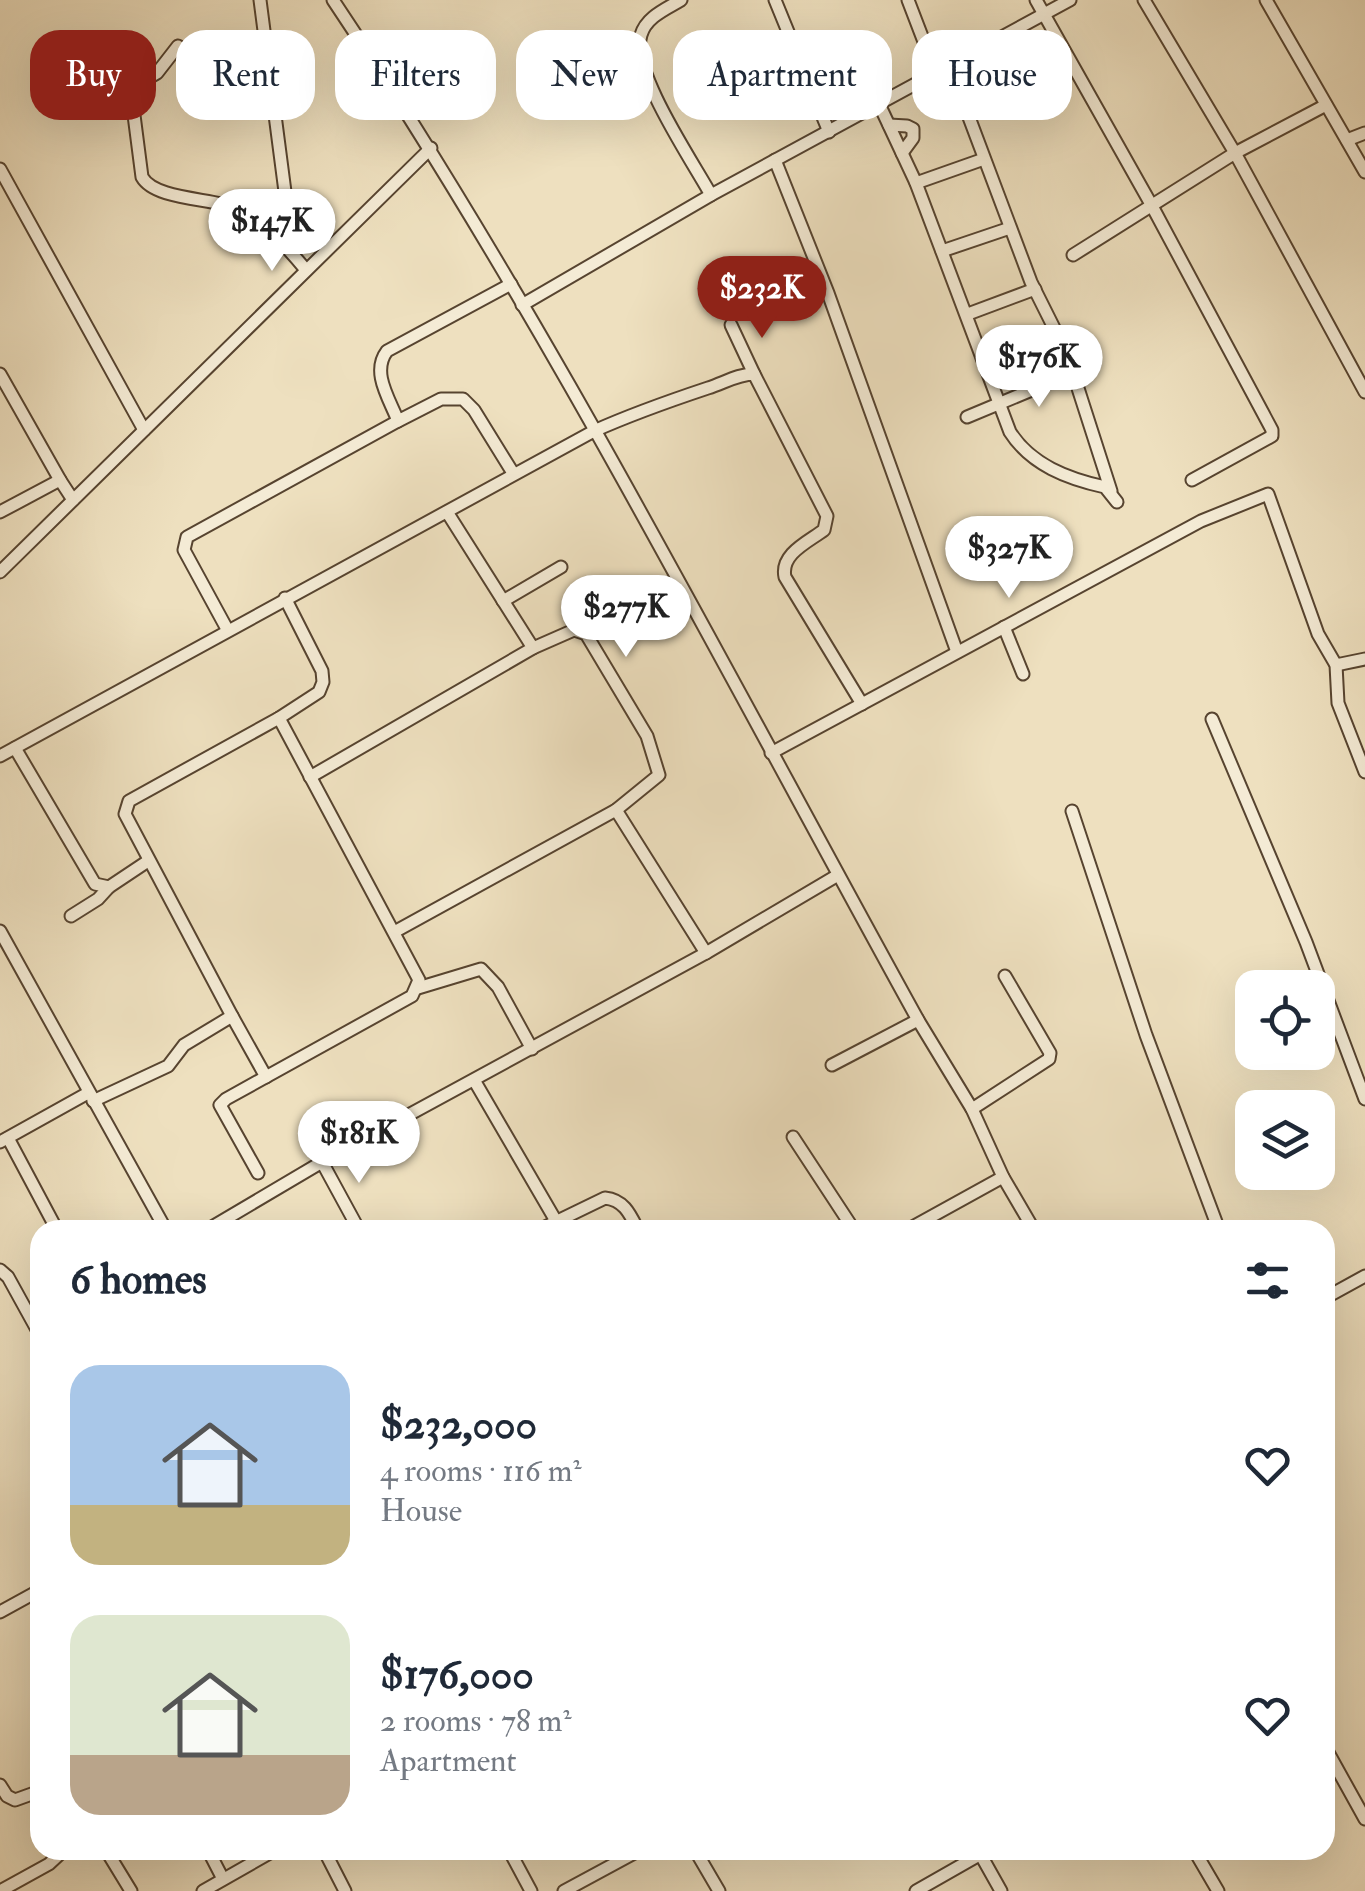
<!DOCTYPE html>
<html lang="en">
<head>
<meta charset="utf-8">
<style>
  body { margin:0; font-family:"IM FELL Double Pica",serif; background:#f2f2f3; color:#1f2937; height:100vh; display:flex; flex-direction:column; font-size:38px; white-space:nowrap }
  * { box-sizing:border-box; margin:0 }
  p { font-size:32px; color:#747a83 }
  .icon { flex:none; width:55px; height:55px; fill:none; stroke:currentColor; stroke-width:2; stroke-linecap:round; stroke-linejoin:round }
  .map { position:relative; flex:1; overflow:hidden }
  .drawer { position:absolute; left:30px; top:1220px; width:1305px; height:640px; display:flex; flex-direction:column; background:#fff; border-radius:30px; box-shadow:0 10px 40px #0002 }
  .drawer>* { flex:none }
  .banner { position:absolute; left:30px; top:30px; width:1305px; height:90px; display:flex; gap:20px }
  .fabs { position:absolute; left:1235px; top:970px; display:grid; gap:20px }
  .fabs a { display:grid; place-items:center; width:100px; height:100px; border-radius:20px; background:#fff; box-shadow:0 10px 40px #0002; font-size:50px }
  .price { position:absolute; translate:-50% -85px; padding:0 22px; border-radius:35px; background:#fff; color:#222; font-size:32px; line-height:65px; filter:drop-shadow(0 2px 5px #0008) }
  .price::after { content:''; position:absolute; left:50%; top:60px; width:30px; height:22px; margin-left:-15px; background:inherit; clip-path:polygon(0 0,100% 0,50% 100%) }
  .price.selected { background:#8f2418; color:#fff }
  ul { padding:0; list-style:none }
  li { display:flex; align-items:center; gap:30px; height:250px; padding:0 40px }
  li span { display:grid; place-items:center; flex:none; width:280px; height:200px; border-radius:30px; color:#555 }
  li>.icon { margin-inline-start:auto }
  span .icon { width:120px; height:120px; fill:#fffc; stroke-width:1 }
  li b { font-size:42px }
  h2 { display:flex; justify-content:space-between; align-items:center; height:120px; padding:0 40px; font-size:42px }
  .tag { padding:0 35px; border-radius:30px; background:#fff; box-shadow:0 10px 40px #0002; font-size:35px; line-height:90px }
  .tag.selected { background:#8f2418; color:#fff }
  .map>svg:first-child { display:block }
</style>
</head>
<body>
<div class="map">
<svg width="1365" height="1891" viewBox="0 0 1365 1891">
  <rect width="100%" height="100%" fill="#eee0bf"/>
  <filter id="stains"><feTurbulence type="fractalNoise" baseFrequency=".002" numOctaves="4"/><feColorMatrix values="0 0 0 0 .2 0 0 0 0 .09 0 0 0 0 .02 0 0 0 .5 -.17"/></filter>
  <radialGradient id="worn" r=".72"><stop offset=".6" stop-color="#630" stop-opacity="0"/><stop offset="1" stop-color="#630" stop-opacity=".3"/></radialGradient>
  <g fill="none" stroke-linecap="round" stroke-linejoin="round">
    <defs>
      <g id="minor">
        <polyline points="260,0 287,207 289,249"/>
        <path d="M 333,0 C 551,326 729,678 918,1020 L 972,1109 L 1003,1177 L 1034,1230"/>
        <path d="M 681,0 C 666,9 646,17 641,35 C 630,70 693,162 711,195"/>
        <polyline points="775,0 829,132"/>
        <polyline points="908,0 936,73"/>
        <polyline points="1036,0 1152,206 1272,430 1272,436 1192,480"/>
        <polyline points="1144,0 1235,153 1365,392"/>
        <polyline points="1266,0 1365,172"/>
        <path d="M 178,46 L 157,73 L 133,87 L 131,92 L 142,177 C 155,200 212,198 236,208 C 263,220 287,247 306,270"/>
        <polyline points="958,88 1031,282 1067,354 1111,491"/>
        <path d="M 879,104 L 916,183 L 1010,432 C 1031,465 1068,479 1105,487 L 1117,502"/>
        <polyline points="889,125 907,126 913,129 913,138 902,153"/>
        <polyline points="1347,140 1365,133"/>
        <polyline points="775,160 828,293 957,652"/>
        <polyline points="0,169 144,430"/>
        <polyline points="916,183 984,159"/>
        <polyline points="942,251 1010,228"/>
        <polyline points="1073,255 1235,153 1326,105"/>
        <polyline points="522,305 711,195 1070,0"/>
        <polyline points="968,314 1035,289"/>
        <polyline points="731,325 754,374"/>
        <polyline points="0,374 60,480"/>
        <polyline points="967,417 1094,364"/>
        <polyline points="398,421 441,399 463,399 474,410 513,473"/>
        <polyline points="0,512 60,480 73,500"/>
        <polyline points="0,572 431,148"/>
        <polyline points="503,601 561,567"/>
        <polyline points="1004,627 1023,674"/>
        <path d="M 227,629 L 184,550 L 187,537 L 398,421 C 389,398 371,372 387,351 L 511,284"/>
        <polyline points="1336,665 1365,659"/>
        <polyline points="1212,719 1306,942 1365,1099"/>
        <polyline points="15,748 95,884 109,887 148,861"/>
        <polyline points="771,753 1201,521 1268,494 1318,634 1336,665 1338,703 1365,772"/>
        <path d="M 0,756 L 594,431 C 632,414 669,401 708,388 C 724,383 738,374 754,374 L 827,516 L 824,530 C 808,542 780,554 785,577 L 862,704"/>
        <polyline points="310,777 533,648 447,512"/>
        <polyline points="616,810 706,953"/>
        <polyline points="1072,811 1146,1035 1219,1230"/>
        <polyline points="71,916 98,899 109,887"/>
        <polyline points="0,931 166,1230"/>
        <polyline points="396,931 616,810 659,775 647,736 586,634 574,630 533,648"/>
        <polyline points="418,988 481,969 498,987 532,1049"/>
        <polyline points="232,1016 266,1077"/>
        <polyline points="832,1065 918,1020"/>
        <polyline points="474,1080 556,1221"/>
        <polyline points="93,1101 168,1066 184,1045 232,1016 125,814 129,801 279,718 319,692 323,682 322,671 285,598"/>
        <polyline points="972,1109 1049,1059 1050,1053 1005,976"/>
        <polyline points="793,1137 854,1230"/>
        <polyline points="8,1138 57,1230"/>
        <polyline points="0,1142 88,1093"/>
        <polyline points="322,1162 359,1230"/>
        <polyline points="258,1173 220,1105 226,1099 412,996 419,980 279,718"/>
        <polyline points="207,1230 322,1162 706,953 838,875"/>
        <path d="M 539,1230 L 605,1198 C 624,1200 630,1214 638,1230"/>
        <polyline points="907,1230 1003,1177"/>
        <polyline points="0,1270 8,1277 40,1335"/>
        <polyline points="1325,1298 1365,1276"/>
        <polyline points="0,1612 40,1590"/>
        <polyline points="1325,1747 1365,1819"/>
        <polyline points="0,1785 7,1796 15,1800 40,1791"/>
        <polyline points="106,1850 131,1891"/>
        <polyline points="208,1850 223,1879"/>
        <polyline points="324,1850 345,1891"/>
        <polyline points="509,1850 531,1891"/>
        <polyline points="695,1850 719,1891"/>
        <polyline points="978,1850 1001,1891"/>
        <polyline points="1194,1850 1218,1891"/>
        <polyline points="0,1891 49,1864 64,1850"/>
        <polyline points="203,1891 275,1850"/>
        <polyline points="564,1891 640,1850"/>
        <polyline points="916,1891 981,1854"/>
      </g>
    </defs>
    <use href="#minor" stroke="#574430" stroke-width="15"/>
    <use href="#minor" stroke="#f4ebd5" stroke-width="11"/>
  </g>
  <rect width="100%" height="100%" filter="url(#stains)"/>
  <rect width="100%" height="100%" fill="url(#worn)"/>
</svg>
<div class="fabs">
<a><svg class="icon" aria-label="locate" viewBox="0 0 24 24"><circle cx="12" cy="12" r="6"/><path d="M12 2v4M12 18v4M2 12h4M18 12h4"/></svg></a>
<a><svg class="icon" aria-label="layers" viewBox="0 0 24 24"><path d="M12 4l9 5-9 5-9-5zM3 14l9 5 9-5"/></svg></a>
</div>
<b class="price" style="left:272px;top:274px">$147K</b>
<b class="price selected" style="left:762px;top:341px">$232K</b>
<b class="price" style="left:1039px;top:410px">$176K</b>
<b class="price" style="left:1009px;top:601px">$327K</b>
<b class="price" style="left:626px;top:660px">$277K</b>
<b class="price" style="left:359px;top:1186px">$181K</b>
<div class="banner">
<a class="tag selected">Buy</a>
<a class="tag">Rent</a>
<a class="tag">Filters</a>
<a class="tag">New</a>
<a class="tag">Apartment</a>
<a class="tag">House</a>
</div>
<section class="drawer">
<h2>6 homes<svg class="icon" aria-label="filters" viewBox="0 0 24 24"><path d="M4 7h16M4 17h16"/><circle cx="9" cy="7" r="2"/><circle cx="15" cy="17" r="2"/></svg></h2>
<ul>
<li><span style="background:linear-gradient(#a9c7e8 70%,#c2b280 0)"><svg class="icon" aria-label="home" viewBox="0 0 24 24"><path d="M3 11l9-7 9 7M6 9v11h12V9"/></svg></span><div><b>$232,000</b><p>4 rooms · 116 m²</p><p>House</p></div><svg class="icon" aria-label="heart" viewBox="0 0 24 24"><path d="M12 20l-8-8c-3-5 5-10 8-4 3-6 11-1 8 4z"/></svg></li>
<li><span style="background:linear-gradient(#dfe7d0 70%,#b9a48a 0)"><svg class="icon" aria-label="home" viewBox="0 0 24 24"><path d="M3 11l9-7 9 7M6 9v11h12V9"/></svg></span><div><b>$176,000</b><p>2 rooms · 78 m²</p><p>Apartment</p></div><svg class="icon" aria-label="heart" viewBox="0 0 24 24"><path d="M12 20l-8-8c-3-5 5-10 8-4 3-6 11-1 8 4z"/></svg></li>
</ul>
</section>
</div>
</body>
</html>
